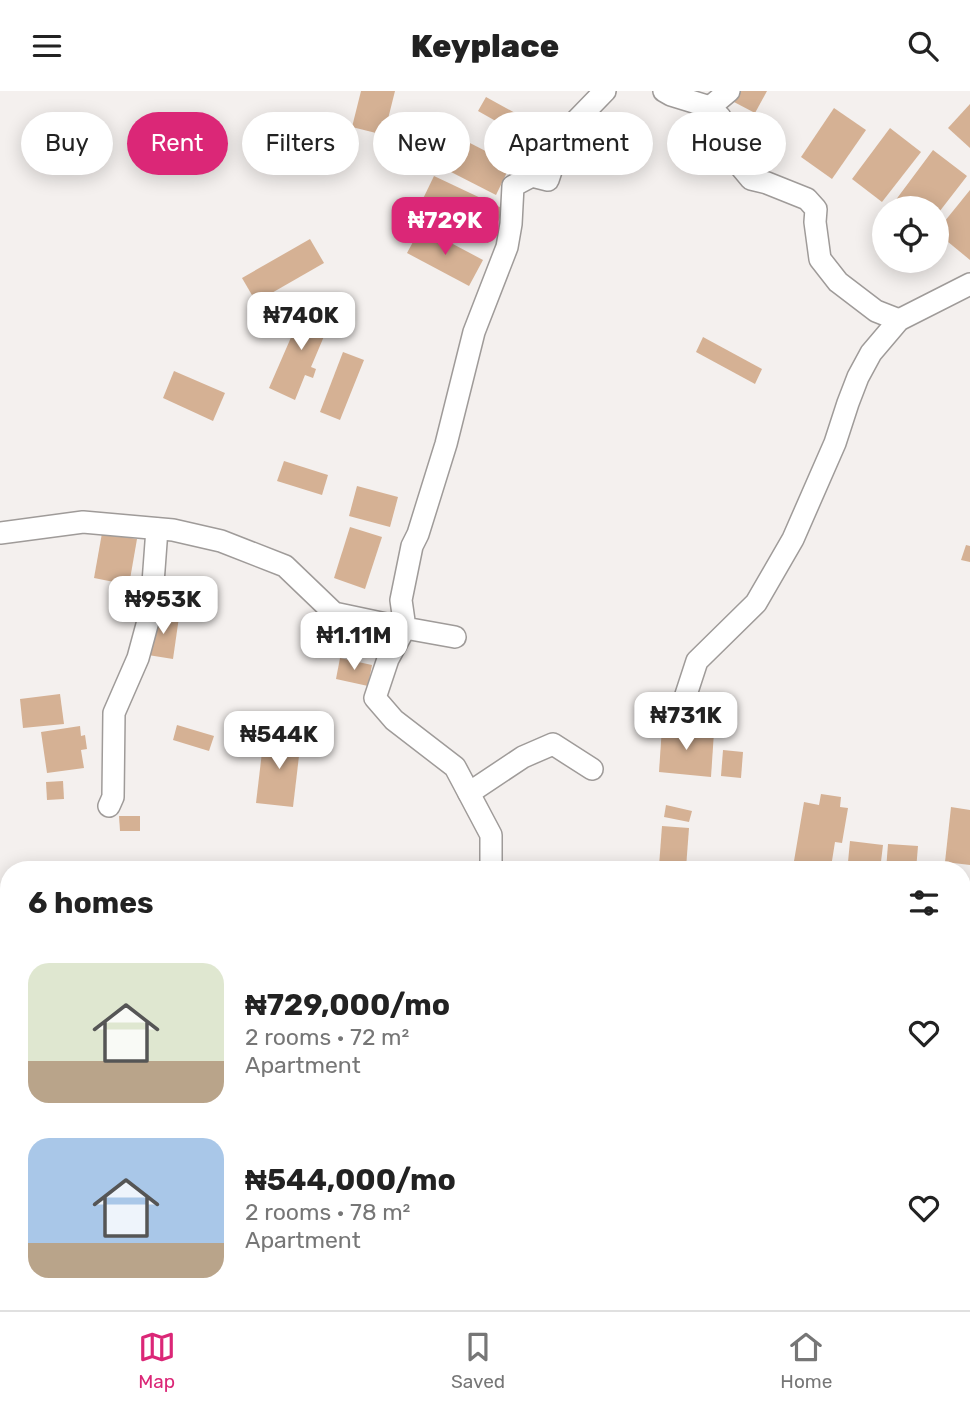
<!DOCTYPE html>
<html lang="en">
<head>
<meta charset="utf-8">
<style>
  body { margin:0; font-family:Rubik,sans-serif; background:#f6f6f6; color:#222; height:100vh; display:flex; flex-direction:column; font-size:26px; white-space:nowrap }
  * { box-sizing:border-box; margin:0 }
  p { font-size:23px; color:#767676 }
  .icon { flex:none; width:38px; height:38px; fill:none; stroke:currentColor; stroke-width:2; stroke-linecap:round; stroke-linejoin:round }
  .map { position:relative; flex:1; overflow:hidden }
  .sheet { position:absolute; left:0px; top:770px; width:971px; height:450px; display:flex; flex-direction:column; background:#fff; border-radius:28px 28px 0 0; box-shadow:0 4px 18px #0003 }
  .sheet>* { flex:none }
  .guide { position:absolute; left:21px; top:21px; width:929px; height:63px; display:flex; gap:14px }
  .tools { position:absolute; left:872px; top:105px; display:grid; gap:14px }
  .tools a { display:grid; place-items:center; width:77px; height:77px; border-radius:50%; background:#fff; box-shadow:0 4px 18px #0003; font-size:35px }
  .price { position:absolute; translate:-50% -60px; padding:0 16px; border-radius:14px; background:#fff; color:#222; font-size:23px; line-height:46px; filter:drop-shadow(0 2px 4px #0008) }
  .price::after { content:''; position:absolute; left:50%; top:42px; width:21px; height:16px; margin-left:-10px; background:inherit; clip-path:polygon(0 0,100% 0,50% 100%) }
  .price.active { background:#db2777; color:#fff }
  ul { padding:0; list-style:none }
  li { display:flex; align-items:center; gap:21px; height:175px; padding:0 28px }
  li span { display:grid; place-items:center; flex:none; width:196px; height:140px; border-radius:21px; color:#555 }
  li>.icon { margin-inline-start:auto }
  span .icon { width:84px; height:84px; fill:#fffc; stroke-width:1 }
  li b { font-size:30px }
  h2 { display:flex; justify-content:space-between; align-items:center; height:84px; padding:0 28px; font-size:30px }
  .pill { padding:0 24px; border-radius:32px; background:#fff; box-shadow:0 4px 18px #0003; font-size:24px; line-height:63px }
  .pill.active { background:#db2777; color:#fff }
  header { display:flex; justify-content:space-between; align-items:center; height:91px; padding:0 28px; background:#fff; font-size:32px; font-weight:800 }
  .dock { display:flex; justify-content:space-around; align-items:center; height:98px; border-top:2px solid #e0e0e0; background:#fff; font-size:19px; color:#767676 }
  .dock a { display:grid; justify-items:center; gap:4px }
  .dock .active { color:#db2777 }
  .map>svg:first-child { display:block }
</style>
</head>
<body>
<header><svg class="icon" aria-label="menu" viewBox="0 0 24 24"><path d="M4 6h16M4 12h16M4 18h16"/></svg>Keyplace<svg class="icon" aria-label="search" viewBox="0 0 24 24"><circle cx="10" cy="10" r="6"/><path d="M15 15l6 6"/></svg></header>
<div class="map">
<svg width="970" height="1219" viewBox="0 0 970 1219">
  <rect width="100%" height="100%" fill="#f4f0ee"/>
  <g fill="#d5b194">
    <polygon points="361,0 395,0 384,44 352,36"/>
    <polygon points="740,0 767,0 755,22 734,11"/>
    <polygon points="486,6 535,33 525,51 547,63 540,76 492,50 501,33 478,20"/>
    <polygon points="970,13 970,57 948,37"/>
    <polygon points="834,17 866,39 832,88 801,66"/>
    <polygon points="421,27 511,73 496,104 406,58"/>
    <polygon points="890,37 921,61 882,111 852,88"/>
    <polygon points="933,59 967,85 936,125 936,117 904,117 895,110"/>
    <polygon points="434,85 504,118 488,152 418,118"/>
    <polygon points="970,99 970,169 936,141"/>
    <polygon points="421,136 483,169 469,195 407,162"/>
    <polygon points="310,148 324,172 256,211 242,187"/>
    <polygon points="306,212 333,224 311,276 316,278 313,287 305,284 295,309 269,297"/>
    <polygon points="703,246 762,278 755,293 696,261"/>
    <polygon points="343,261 364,269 340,329 320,321"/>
    <polygon points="174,280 225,302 213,330 163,307"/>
    <polygon points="284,370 328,384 322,404 277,390"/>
    <polygon points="357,395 398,406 390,436 349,425"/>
    <polygon points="350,436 382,446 365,498 334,487"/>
    <polygon points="102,442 137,448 129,494 94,487"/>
    <polygon points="966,454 970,455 970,471 961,469"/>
    <polygon points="154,522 179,526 173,568 148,564"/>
    <polygon points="340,567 372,574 368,595 336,588"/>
    <polygon points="60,603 64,633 23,637 20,608"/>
    <polygon points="177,634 214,645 209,660 173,649"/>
    <polygon points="80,635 81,645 85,644 87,658 81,659 84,677 47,682 41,641"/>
    <polygon points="662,636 714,641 711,686 659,681"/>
    <polygon points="264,644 301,648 293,716 256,712"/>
    <polygon points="723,659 743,661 741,687 721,685"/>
    <polygon points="63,690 64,708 47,709 46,691"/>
    <polygon points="821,703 841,706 840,716 848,717 842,752 835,751 831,776 794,770 804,711 819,714"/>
    <polygon points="666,714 692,720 689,731 664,726"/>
    <polygon points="951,716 970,719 970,774 945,771"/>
    <polygon points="119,725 140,725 140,740 120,740"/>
    <polygon points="662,735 689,737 686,777 659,775"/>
    <polygon points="850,750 883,754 880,779 837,779 838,770 848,771"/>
    <polygon points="888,753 918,755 916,779 886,779"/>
    <rect x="962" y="793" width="8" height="25"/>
    <polygon points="9,810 9,863 0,853 0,818"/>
    <polygon points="970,1088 970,1118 966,1120 962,1108 962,1091"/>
  </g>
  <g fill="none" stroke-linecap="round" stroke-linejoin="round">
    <defs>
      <g id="minor">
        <polyline points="664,0 671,4 710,16 720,26 741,76 751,88 767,92 807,108 816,118 815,131 820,168 838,191 876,220 899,229"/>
        <polyline points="710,16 729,0"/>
        <polyline points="0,442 83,431 173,439 221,450 285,475 334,522 405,537 388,568 375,607 394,629 455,676 491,744 491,779"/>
        <polyline points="455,546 405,537 401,509 412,455 418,443 446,353 474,241 507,156 511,133 513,95 532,85 548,89 555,68 570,36 605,0"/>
        <polyline points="680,622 697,570 756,512 793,448 835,352 848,312 858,286 871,262 899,229 970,193"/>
        <polyline points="469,702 523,666 553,653 592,678"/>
        <polyline points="109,715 113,706 114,622 138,567 151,519 157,438"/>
        <polyline points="962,989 970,987"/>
        <polyline points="144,1211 148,1219"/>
        <polyline points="405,1211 407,1219"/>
        <polyline points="220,1219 238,1211"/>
      </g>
    </defs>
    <use href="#minor" stroke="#9f9b99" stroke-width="24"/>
    <use href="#minor" stroke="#fff" stroke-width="21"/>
  </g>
</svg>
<div class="tools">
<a><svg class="icon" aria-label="locate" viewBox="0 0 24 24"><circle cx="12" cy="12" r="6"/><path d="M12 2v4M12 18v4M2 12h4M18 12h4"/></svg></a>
</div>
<b class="price active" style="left:445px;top:166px">₦729K</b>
<b class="price" style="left:301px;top:261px">₦740K</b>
<b class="price" style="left:163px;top:545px">₦953K</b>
<b class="price" style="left:354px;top:581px">₦1.11M</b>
<b class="price" style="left:686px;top:661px">₦731K</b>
<b class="price" style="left:279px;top:680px">₦544K</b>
<div class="guide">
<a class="pill">Buy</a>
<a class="pill active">Rent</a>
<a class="pill">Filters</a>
<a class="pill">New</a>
<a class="pill">Apartment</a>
<a class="pill">House</a>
</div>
<section class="sheet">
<h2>6 homes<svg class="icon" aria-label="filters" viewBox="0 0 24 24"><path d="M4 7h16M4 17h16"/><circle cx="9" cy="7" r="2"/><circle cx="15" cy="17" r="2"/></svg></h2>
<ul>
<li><span style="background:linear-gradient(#dfe7d0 70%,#b9a48a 0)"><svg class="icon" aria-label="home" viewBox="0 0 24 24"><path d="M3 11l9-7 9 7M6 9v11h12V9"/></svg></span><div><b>₦729,000/mo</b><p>2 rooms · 72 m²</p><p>Apartment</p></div><svg class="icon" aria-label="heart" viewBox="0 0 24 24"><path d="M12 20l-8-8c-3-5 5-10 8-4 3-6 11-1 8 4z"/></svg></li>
<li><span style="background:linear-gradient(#a9c7e8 75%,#b9a48a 0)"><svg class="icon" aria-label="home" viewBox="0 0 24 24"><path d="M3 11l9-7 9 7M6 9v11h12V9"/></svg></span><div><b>₦544,000/mo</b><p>2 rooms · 78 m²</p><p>Apartment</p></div><svg class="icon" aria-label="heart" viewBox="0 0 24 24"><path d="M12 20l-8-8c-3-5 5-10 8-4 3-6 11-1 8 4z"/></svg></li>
</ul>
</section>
</div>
<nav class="dock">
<a class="active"><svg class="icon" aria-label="map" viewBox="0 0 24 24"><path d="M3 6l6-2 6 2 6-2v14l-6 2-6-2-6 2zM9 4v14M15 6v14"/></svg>Map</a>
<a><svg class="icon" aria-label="saved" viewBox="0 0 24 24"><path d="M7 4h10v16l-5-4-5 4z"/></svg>Saved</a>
<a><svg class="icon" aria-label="home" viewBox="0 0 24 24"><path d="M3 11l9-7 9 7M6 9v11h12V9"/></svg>Home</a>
</nav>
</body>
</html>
